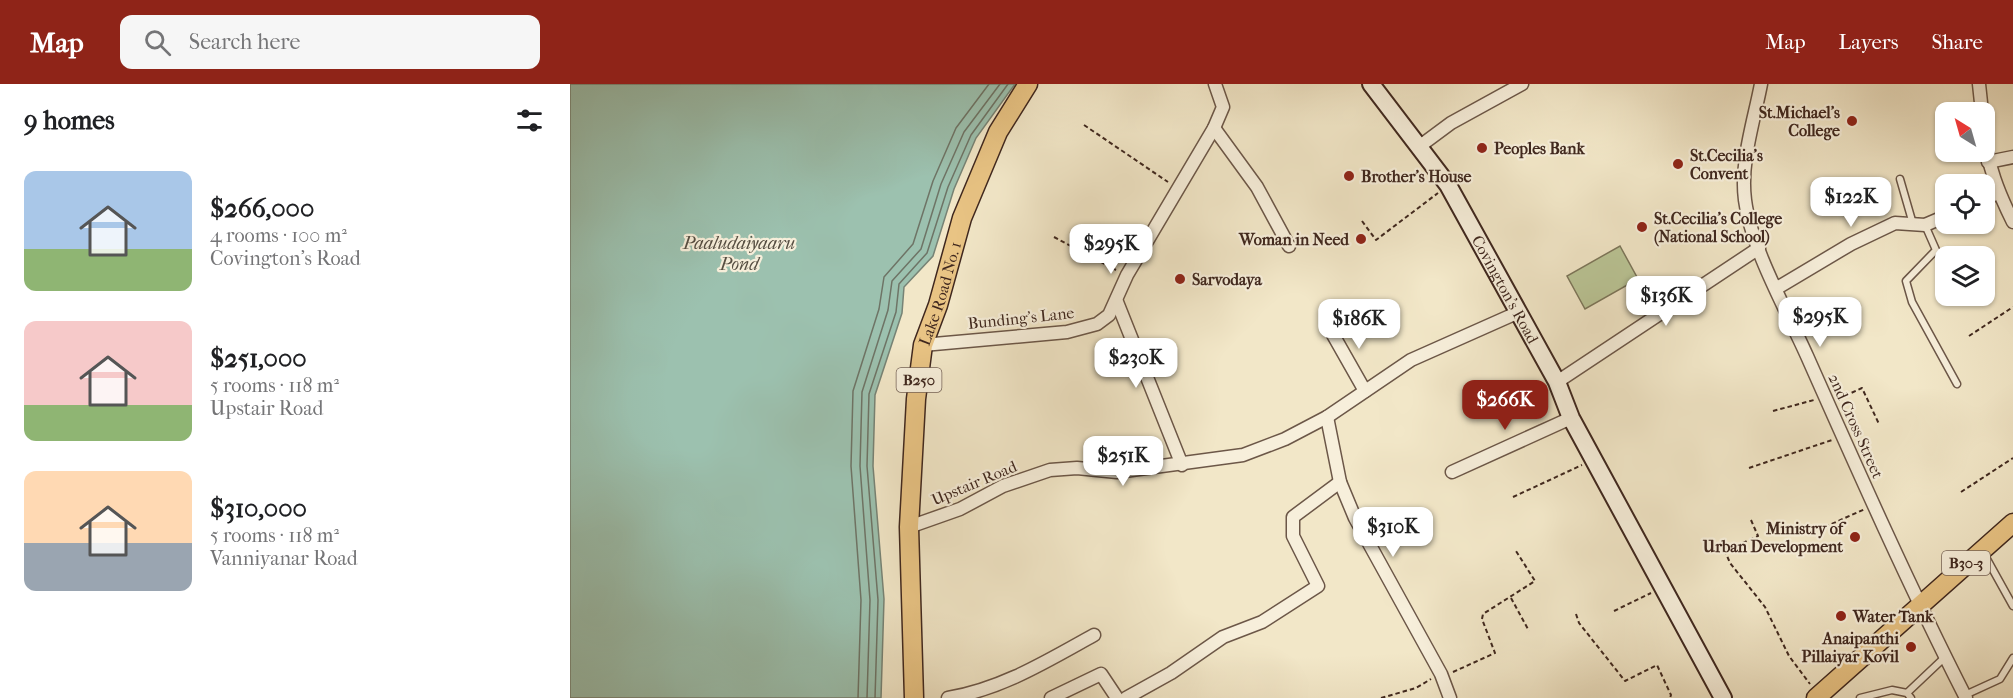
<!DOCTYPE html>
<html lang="en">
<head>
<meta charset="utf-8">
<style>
  body { margin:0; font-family:"IM FELL French Canon",serif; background:#f6f6f6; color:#202124; height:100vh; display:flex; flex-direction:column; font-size:22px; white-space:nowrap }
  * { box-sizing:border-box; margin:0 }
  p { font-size:20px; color:#757577 }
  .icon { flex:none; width:33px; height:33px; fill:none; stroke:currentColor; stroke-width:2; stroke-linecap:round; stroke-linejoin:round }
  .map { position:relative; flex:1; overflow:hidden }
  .side { display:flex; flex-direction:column; background:#fff; width:570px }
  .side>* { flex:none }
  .needle { width:39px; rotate:323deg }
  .fabs { position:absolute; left:1365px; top:18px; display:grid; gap:12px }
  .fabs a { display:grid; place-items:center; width:60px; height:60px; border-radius:12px; background:#fff; box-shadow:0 2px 4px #0004; font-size:30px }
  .price { position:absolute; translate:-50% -51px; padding:0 14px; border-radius:12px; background:#fff; color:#222; font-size:20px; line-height:39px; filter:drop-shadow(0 2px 3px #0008) }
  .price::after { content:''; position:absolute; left:50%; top:36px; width:18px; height:14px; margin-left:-9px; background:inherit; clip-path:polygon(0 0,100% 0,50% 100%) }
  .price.active { background:#8f2418; color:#fff }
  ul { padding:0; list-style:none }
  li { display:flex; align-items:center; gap:18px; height:150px; padding:0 24px }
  li span { display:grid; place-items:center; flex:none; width:168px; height:120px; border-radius:12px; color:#555 }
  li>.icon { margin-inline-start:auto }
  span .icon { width:72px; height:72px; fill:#fffc; stroke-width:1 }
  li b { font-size:26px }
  h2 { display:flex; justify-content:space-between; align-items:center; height:72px; padding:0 24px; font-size:26px }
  header { display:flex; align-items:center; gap:36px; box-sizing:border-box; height:84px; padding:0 30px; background:#8f2418; color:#fff }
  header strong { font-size:28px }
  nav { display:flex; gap:33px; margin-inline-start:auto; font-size:21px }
  .search { width:420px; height:54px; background:#f6f6f6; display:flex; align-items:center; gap:15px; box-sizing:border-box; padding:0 21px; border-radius:12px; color:#757577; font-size:22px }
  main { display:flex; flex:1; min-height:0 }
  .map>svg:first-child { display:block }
</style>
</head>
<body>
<header>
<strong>Map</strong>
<div class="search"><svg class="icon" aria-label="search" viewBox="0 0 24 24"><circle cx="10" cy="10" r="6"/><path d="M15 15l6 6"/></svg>Search here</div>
<nav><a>Map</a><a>Layers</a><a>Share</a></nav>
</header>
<main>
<section class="side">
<h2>9 homes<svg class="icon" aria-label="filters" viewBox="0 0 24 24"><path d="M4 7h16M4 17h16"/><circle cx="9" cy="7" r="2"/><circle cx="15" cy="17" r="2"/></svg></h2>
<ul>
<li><span style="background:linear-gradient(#a9c7e8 65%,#8fb573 0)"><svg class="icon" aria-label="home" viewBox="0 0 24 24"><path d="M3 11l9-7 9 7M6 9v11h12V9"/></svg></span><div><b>$266,000</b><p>4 rooms · 100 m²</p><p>Covington's Road</p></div></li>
<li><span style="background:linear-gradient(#f6c9c9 70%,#8fb573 0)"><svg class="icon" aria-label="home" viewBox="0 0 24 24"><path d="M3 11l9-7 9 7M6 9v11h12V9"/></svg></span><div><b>$251,000</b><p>5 rooms · 118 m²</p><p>Upstair Road</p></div></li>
<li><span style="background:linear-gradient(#ffd9b3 60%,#9aa5b1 0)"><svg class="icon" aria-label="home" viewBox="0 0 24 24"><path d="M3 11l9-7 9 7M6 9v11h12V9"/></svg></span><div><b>$310,000</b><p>5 rooms · 118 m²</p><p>Vanniyanar Road</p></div></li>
</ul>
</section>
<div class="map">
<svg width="1443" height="614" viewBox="0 0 1443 614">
  <rect width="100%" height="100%" fill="#f2e7c8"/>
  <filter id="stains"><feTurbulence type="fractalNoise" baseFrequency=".00333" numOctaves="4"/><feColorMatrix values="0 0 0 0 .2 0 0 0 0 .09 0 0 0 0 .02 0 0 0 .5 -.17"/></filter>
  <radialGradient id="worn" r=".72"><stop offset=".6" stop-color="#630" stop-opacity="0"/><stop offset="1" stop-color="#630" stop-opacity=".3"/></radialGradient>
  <polygon fill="#bac596" stroke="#7c765a" stroke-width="1.5" points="1050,162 1068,195 1015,225 997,192"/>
  <polygon fill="#9cc1af" stroke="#778375" stroke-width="1.5" points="0,0 445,0 406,54 384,105 363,172 334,203 332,229 305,311 303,382 314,515 311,614 0,614"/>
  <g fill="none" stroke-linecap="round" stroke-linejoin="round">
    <g stroke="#6e7466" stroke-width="1.5">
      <polyline points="288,614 291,516 281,382 283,307 309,225 314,193 343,160 363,97 386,44 419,0"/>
      <polyline points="297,614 300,516 290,382 292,308 318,226 322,197 351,165 371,100 394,48 430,0"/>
      <polyline points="305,614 308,516 297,382 299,310 326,228 329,200 357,169 378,103 401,51 438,0"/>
    </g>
    <defs>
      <g id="lane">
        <polyline points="1330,95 1343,140"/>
        <polyline points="1355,141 1366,166 1336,197 1342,218 1387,300"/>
        <polyline points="1413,468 1443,522"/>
        <polyline points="1337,609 1374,574"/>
        <polyline points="1395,611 1430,595 1443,574"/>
        <polyline points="1290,614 1322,606 1337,609 1341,614"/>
      </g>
      <g id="street">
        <path d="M 1191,0 C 1184,37 1170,78 1175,116 C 1181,164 1217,227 1237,272 C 1288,387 1339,502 1396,614"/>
        <polyline points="1409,0 1412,28"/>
        <polyline points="644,44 687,103 719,162"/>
        <path d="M 1414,49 C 1418,82 1428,108 1443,138"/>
        <polyline points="850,62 881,39 952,0"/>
        <polyline points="1418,78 1443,73"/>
        <polyline points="1414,115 1428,109"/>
        <polyline points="1207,204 1281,160 1325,139 1355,141 1376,132"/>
        <polyline points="547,218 612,381"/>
        <polyline points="757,240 795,307"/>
        <polyline points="353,261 497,248 527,240 539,231 557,191 644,44 653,23 645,0"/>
        <polyline points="987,298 1189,164"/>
        <polyline points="757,333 770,398 785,434 871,590 880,614"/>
        <polyline points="882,388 1001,334"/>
        <polyline points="339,443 390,425 433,402 480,386 507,384 547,388 673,371 715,355 757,333 841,276 949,228"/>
        <path d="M 378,614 C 432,605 477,577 524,551"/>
        <polyline points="481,614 531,590 547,614"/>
        <polyline points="556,614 601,589 653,553 692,538 748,502 723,452 723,433 770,398"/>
      </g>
      <g id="secondary">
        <path id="s1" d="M 801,0 L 878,101 L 987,298 L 1001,334 L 1153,614"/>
      </g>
      <g id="primary">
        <path id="s2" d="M 344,614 L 339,443 L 346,315 L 353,261 L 368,221 L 392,134 L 428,48 L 458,0"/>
        <polyline points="1246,614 1443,439"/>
      </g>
    </defs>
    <use href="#lane" stroke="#6c5748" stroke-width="9"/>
    <use href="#street" stroke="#6c5748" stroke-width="15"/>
    <use href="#secondary" stroke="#3f271e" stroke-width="20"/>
    <use href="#primary" stroke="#3f271e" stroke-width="21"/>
    <g stroke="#3f271e" stroke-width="2" stroke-dasharray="4.5 3" stroke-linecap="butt">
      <polyline points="514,41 598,98"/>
      <polyline points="792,137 806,156 868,109"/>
      <polyline points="484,153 546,186"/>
      <polyline points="1399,252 1443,223"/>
      <polyline points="1268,315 1292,304 1309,340"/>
      <polyline points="1203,327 1244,316"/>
      <polyline points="1179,384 1262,356"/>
      <polyline points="1391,408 1443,374"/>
      <polyline points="943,413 1012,381"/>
      <polyline points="1181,436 1188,452 1155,467 1160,479 1195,523 1219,572 1240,600"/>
      <polyline points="1248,446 1295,425"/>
      <polyline points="941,514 959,547"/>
      <polyline points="1044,527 1081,509"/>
      <polyline points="1006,530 1009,539 1055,597 1087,581 1101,611 1100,614"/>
      <polyline points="883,588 925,569 912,535 913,530 965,497 946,467"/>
      <polyline points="811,614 846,604 861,595"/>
    </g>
    <use href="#lane" stroke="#f7efdb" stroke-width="6"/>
    <use href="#street" stroke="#f7efdb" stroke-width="12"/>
    <use href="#secondary" stroke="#f7efdb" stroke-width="16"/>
    <use href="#primary" stroke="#e9c484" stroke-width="18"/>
  </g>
  <g fill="#8f2418" stroke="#f7efdb" stroke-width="2">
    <circle cx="1282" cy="37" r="6"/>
    <circle cx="912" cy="64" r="6"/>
    <circle cx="1108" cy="80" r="6"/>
    <circle cx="779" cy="92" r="6"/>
    <circle cx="1072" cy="143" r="6"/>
    <circle cx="791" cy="155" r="6"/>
    <circle cx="610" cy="195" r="6"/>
    <circle cx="1285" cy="453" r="6"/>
    <circle cx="1271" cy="532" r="6"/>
    <circle cx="1341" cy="563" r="6"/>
  </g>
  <g text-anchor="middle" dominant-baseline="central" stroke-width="4.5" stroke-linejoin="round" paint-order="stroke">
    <g fill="#f7efdb" stroke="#766357" stroke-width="1.5">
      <rect x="326.5" y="284" width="45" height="24" rx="4.5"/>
      <rect x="1372" y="467" width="48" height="24" rx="4.5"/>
    </g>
    <g font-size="15" font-weight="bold" fill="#3f271e">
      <text x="349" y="296">B250</text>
      <text x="1396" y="479">B30-3</text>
    </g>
    <g font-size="16" font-weight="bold" fill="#3f271e" stroke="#f7efdb" text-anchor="start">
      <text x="1270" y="28" text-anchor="end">St.Michael's<tspan x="1270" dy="18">College</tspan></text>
      <text x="924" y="64">Peoples Bank</text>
      <text x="1120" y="71">St.Cecilia's<tspan x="1120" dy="18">Convent</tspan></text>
      <text x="791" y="92">Brother's House</text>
      <text x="1084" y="134">St.Cecilia's College<tspan x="1084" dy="18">(National School)</tspan></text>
      <text x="779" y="155" text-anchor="end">Woman in Need</text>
      <text x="622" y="195">Sarvodaya</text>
      <text x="1273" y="444" text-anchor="end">Ministry of<tspan x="1273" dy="18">Urban Development</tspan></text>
      <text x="1283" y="532">Water Tank</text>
      <text x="1329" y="554" text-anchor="end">Anaipanthi<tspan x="1329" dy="18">Pillaiyar Kovil</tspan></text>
    </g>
    <g font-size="16" fill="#3f271e" stroke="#f7efdb">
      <text stroke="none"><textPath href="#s1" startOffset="246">Covington's Road</textPath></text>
      <text stroke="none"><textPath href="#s2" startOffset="408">Lake Road No. 1</textPath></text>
      <text transform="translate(451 234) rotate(-6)">Bunding's Lane</text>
      <text transform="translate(1286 342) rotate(66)">2nd Cross Street</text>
      <text transform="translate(404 399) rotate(-23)">Upstair Road</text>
    </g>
    <g font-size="18" font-style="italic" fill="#564e42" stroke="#f7efdb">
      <text x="169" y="159">Paaludaiyaaru<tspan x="169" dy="21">Pond</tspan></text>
    </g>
  </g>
  <rect width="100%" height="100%" filter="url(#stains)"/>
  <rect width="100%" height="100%" fill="url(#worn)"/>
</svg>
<div class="fabs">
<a><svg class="needle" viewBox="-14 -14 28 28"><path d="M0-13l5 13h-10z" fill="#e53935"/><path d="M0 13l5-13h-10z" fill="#757577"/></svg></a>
<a><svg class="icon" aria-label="locate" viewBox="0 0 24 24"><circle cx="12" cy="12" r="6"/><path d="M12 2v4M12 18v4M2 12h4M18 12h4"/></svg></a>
<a><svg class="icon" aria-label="layers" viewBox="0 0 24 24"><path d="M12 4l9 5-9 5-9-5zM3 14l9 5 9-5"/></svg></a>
</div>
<b class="price" style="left:1281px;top:144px">$122K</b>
<b class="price" style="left:541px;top:191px">$295K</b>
<b class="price" style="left:1096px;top:243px">$136K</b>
<b class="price" style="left:1250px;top:264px">$295K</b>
<b class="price" style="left:789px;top:266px">$186K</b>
<b class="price" style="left:566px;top:305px">$230K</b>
<b class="price active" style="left:935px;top:347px">$266K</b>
<b class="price" style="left:553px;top:403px">$251K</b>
<b class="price" style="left:823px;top:474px">$310K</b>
</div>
</main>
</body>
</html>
